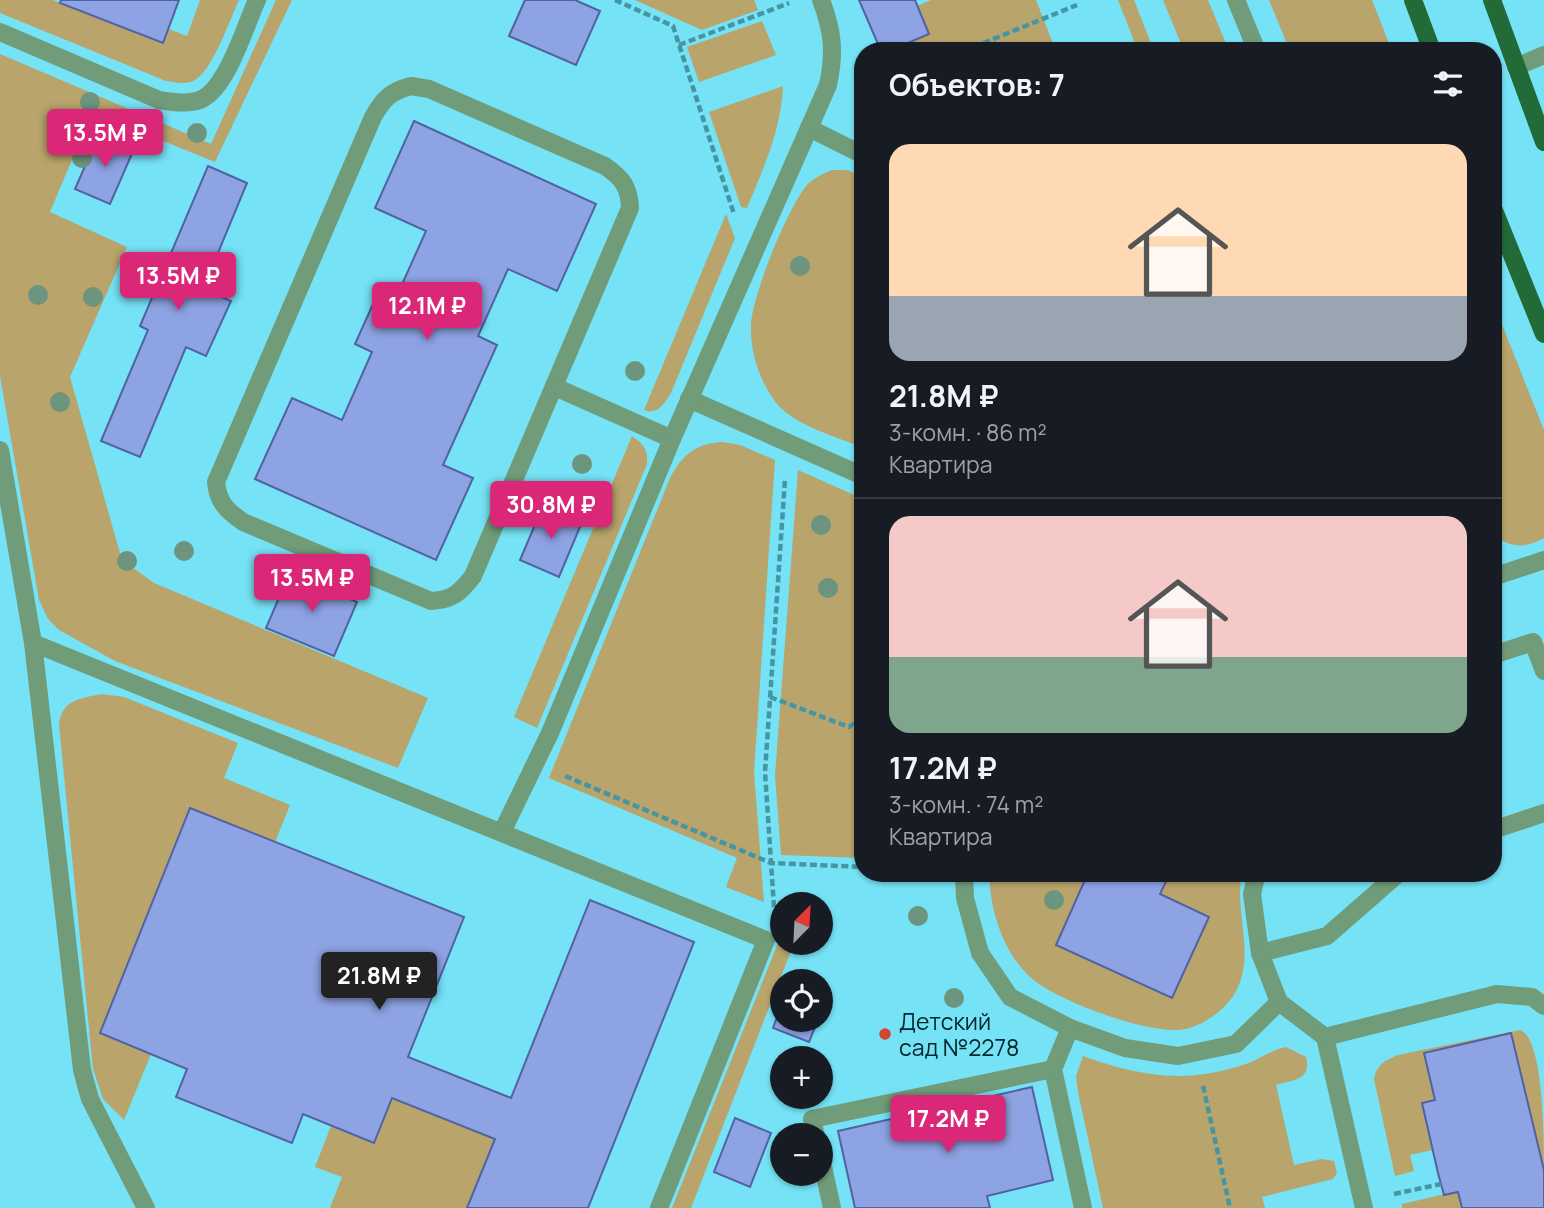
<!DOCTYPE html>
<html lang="ru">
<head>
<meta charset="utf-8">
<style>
  body { margin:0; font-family:Manrope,sans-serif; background:#242831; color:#f1f3f6; height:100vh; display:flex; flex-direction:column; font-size:26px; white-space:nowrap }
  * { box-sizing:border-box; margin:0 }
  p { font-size:23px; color:#9ea1a6 }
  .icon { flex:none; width:38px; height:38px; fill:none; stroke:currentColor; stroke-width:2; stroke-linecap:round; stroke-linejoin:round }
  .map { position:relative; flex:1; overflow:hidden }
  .sheet { position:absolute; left:854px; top:42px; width:648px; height:840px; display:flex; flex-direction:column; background:#171b24; border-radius:28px; box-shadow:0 2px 5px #0004 }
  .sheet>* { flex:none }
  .needle { width:46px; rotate:24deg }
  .buttons { position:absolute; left:770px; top:892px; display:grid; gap:14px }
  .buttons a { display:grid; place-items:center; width:63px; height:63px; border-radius:50%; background:#171b24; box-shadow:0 2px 5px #0004; font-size:35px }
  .price { position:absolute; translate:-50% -60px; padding:0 16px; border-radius:7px; background:#db2777; color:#fff; font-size:23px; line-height:46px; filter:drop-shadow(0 2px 4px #0008) }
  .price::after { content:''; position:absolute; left:50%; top:42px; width:21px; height:16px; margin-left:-10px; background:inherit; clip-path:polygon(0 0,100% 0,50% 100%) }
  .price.active { background:#222; color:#fff }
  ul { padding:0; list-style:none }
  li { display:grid; align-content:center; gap:14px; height:371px; padding:0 35px }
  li+li { border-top:2px solid #363941 }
  li span { display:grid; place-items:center; height:217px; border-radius:21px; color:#555 }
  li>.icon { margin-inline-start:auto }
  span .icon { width:126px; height:126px; fill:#fffc; stroke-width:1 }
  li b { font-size:30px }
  h2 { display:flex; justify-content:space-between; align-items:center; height:84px; padding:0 35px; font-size:30px }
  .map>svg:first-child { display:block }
</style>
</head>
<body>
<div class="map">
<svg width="1544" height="1208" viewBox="0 0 1544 1208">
  <rect width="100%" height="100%" fill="#75e2f5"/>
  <g fill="#b9a46b">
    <path d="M 0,0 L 53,0 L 163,43 L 169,29 L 187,36 L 200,0 L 239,0 C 230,19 212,73 193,81 C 184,85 175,82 166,81 L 0,13 Z"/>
    <polygon points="276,0 292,0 215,162 92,112 50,212 127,247 70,377 122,560 154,583 428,698 398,768 115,661 59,630 48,619 39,600 0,376 0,54 211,144"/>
    <polygon points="635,0 754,0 758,10 702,30"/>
    <polygon points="931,0 1036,0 1056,51 889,51 917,6"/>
    <polygon points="1118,0 1134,0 1154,51 1138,51"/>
    <polygon points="1163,0 1208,0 1229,51 1184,51"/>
    <polygon points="1269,0 1372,0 1392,51 1290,51"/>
    <polygon points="762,21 776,55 699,82 687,47"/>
    <path d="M 783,86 C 781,130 764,167 747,208 L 741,207 L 709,112 Z"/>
    <path d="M 832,170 L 847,170 L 863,176 L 863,448 C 836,436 791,425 774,400 C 759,379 750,351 751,325 C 751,298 790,201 809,183 C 816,177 824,173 832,170 Z"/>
    <path d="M 726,214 L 735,238 L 671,393 C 664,404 658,415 644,410 Z"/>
    <path d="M 1493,302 L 1544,430 L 1544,538 C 1525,549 1509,548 1493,534 Z"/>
    <path d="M 632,436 C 644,444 648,451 647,464 L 537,728 L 514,717 Z"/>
    <path d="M 723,442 L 740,445 L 775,460 L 754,772 L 764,902 L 726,887 L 737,858 L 549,778 L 670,478 C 682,455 696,443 723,442 Z"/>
    <polygon points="798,470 861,498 863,502 863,710 854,716 863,720 863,858 781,855 775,775"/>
    <path d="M 102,694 L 124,697 L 238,743 L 224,778 L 290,805 L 275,842 L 190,808 L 100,1033 L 151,1054 L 124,1120 L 103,1099 L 93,1069 L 59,725 C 61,700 81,698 102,694 Z"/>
    <path d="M 989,873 L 1242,873 C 1234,912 1255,952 1237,989 C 1228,1009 1200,1029 1178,1030 C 1142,1032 1054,1000 1029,976 C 1002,950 990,909 989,873 Z"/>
    <polygon points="782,933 782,943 794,943 691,1208 672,1208"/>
    <path d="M 1520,1030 C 1544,1038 1544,1140 1544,1170 L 1511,1033 L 1425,1053 L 1435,1100 L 1422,1104 L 1433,1150 L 1410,1155 L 1414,1171 L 1395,1176 L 1374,1079 C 1377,1064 1384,1061 1398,1055 Z"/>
    <path d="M 1286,1047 L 1306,1057 C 1312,1080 1293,1080 1276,1085 L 1294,1165 L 1321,1159 L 1334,1161 L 1337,1173 L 1333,1179 L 1262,1197 L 1265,1208 L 1103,1208 L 1078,1092 L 1076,1076 L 1083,1056 C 1141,1077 1187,1084 1246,1064 C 1260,1059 1271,1050 1286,1047 Z"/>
    <polygon points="392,1098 495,1139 467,1208 330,1208 342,1177 315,1167 331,1126 374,1143"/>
    <polygon points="1458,1191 1462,1208 1402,1208 1402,1204"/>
  </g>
  <g fill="#8ea3e4" stroke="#5062a2" stroke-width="2">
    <polygon points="61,0 179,0 163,43 60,3"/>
    <polygon points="525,0 575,0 600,11 576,65 509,36"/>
    <polygon points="859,0 915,0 929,34 889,51 881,51"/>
    <polygon points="414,121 596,204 557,291 508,269 478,336 497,345 443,465 473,478 436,560 255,479 292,398 342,420 372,352 355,344 378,293 395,300 426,231 375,208"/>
    <polygon points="99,134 134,149 110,204 75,189"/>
    <polygon points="208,166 247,183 203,289 231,301 206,356 186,347 140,457 101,441 148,330 140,326"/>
    <polygon points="543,506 582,522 559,577 520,560"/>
    <polygon points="290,572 357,602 334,656 266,628"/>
    <polygon points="190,808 464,917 408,1057 511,1098 590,900 694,942 588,1208 467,1208 495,1139 392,1098 374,1143 303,1114 292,1143 176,1097 187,1069 100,1033"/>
    <polygon points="1088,873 1170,873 1160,894 1209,917 1172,998 1056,945"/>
    <polygon points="782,1004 782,1020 818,1020 809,1042 773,1028"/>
    <polygon points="1511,1033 1544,1170 1544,1208 1462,1208 1458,1192 1444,1195 1438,1173 1422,1103 1435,1100 1424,1053"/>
    <polygon points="1032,1087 1053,1180 987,1196 990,1208 855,1208 838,1131"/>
    <polygon points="735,1118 771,1133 750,1187 714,1172"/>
  </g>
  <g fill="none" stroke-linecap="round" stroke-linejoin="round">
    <g stroke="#4695a2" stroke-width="4.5" stroke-dasharray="7 3.5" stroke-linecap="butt">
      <polyline points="615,0 673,26 734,214"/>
      <polyline points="679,45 789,3"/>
      <polyline points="964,51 1077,5"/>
      <polyline points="770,697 849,727 863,717"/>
      <polyline points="565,776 771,863 863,867"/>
      <polyline points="774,907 765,772 785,479"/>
      <polyline points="1203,1086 1230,1208"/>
      <polyline points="1394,1194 1441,1184"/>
    </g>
    <g stroke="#709c79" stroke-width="18">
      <path d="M 0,32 L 159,100 C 172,102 189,105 202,99 C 228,86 245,26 257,0"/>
      <polyline points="1516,67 1544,55"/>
      <path d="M 411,86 L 429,89 L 605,166 C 622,178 629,186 630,208 L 473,576 C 460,593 452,600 431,601 L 243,522 C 226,510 218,502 216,482 L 373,117 C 383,99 391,91 411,86 Z"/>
      <polyline points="809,128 863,155"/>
      <polyline points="555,387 672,439"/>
      <polyline points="689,399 863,476"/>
      <polyline points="0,450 33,643"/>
      <polyline points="1493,655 1533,642 1544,671"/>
      <polyline points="1493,830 1544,813"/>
      <path d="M 502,832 L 550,733 L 672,439 L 828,85 C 835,53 833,31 821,0"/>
      <polyline points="964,873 965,898 980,953 1010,997 1070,1028 1125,1048 1178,1056 1236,1044 1279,1002"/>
      <polyline points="1257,873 1252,894 1260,953 1279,1002 1325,1037 1364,1208"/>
      <polyline points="1260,953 1327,936 1399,873"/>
      <polyline points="1070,1028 1053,1069 1083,1208"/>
      <polyline points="1325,1037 1497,994 1532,997 1544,1006"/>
      <polyline points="816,1136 812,1119 1053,1069"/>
      <polyline points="821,1158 832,1208"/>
      <polyline points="146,1208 90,1099 82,1070 33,643 766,940 659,1208"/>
    </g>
    <g stroke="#709c79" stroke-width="18">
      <polyline points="1236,0 1257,51"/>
      <polyline points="1493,577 1544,560"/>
    </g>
    <g stroke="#226b39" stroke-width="18">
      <polyline points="1413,0 1432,51"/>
      <polyline points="1492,0 1544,142"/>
      <polyline points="1493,208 1544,334"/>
    </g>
  </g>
  <g fill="#6d947e">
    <circle cx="90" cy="102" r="10"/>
    <circle cx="197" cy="133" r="10"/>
    <circle cx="82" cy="158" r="10"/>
    <circle cx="800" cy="266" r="10"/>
    <circle cx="38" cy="295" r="10"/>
    <circle cx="93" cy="297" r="10"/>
    <circle cx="635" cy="371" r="10"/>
    <circle cx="60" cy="402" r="10"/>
    <circle cx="582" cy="464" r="10"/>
    <circle cx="821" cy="525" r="10"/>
    <circle cx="184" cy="551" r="10"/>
    <circle cx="127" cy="561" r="10"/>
    <circle cx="828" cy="588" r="10"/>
    <circle cx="1054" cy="900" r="10"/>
    <circle cx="918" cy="916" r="10"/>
    <circle cx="954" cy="998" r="10"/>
  </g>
  <circle fill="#d14533" stroke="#75e2f5" stroke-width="2.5" cx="885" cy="1034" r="7"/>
  <g text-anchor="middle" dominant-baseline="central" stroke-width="6" stroke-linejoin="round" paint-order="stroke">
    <g font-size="23" fill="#02272c" stroke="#75e2f5" text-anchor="start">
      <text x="899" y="1021">Детский<tspan x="899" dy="26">сад №2278</tspan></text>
    </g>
  </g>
</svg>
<div class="buttons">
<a><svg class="needle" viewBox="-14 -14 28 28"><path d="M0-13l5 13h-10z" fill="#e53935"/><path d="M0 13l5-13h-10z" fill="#9ea1a6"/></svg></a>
<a><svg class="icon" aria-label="locate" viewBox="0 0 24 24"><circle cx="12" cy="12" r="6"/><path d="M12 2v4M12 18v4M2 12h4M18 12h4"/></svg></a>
<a>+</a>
<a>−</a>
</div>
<b class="price" style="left:105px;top:169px">13.5M ₽</b>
<b class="price" style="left:178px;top:312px">13.5M ₽</b>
<b class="price" style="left:427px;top:342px">12.1M ₽</b>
<b class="price" style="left:551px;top:541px">30.8M ₽</b>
<b class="price" style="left:312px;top:614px">13.5M ₽</b>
<b class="price active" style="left:379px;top:1012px">21.8M ₽</b>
<b class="price" style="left:948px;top:1155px">17.2M ₽</b>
<section class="sheet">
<h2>Объектов: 7<svg class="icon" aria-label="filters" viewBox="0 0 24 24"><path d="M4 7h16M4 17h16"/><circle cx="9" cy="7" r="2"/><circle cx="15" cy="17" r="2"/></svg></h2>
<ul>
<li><span style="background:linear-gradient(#ffd9b3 70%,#9aa5b1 0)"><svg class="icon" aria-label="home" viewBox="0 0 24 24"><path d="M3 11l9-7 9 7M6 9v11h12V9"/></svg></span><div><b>21.8M ₽</b><p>3-комн. · 86 m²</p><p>Квартира</p></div></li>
<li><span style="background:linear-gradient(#f6c9c9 65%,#7fa58c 0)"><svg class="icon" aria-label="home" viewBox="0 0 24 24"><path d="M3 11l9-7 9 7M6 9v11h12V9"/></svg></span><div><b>17.2M ₽</b><p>3-комн. · 74 m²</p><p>Квартира</p></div></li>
</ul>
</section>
</div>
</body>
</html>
